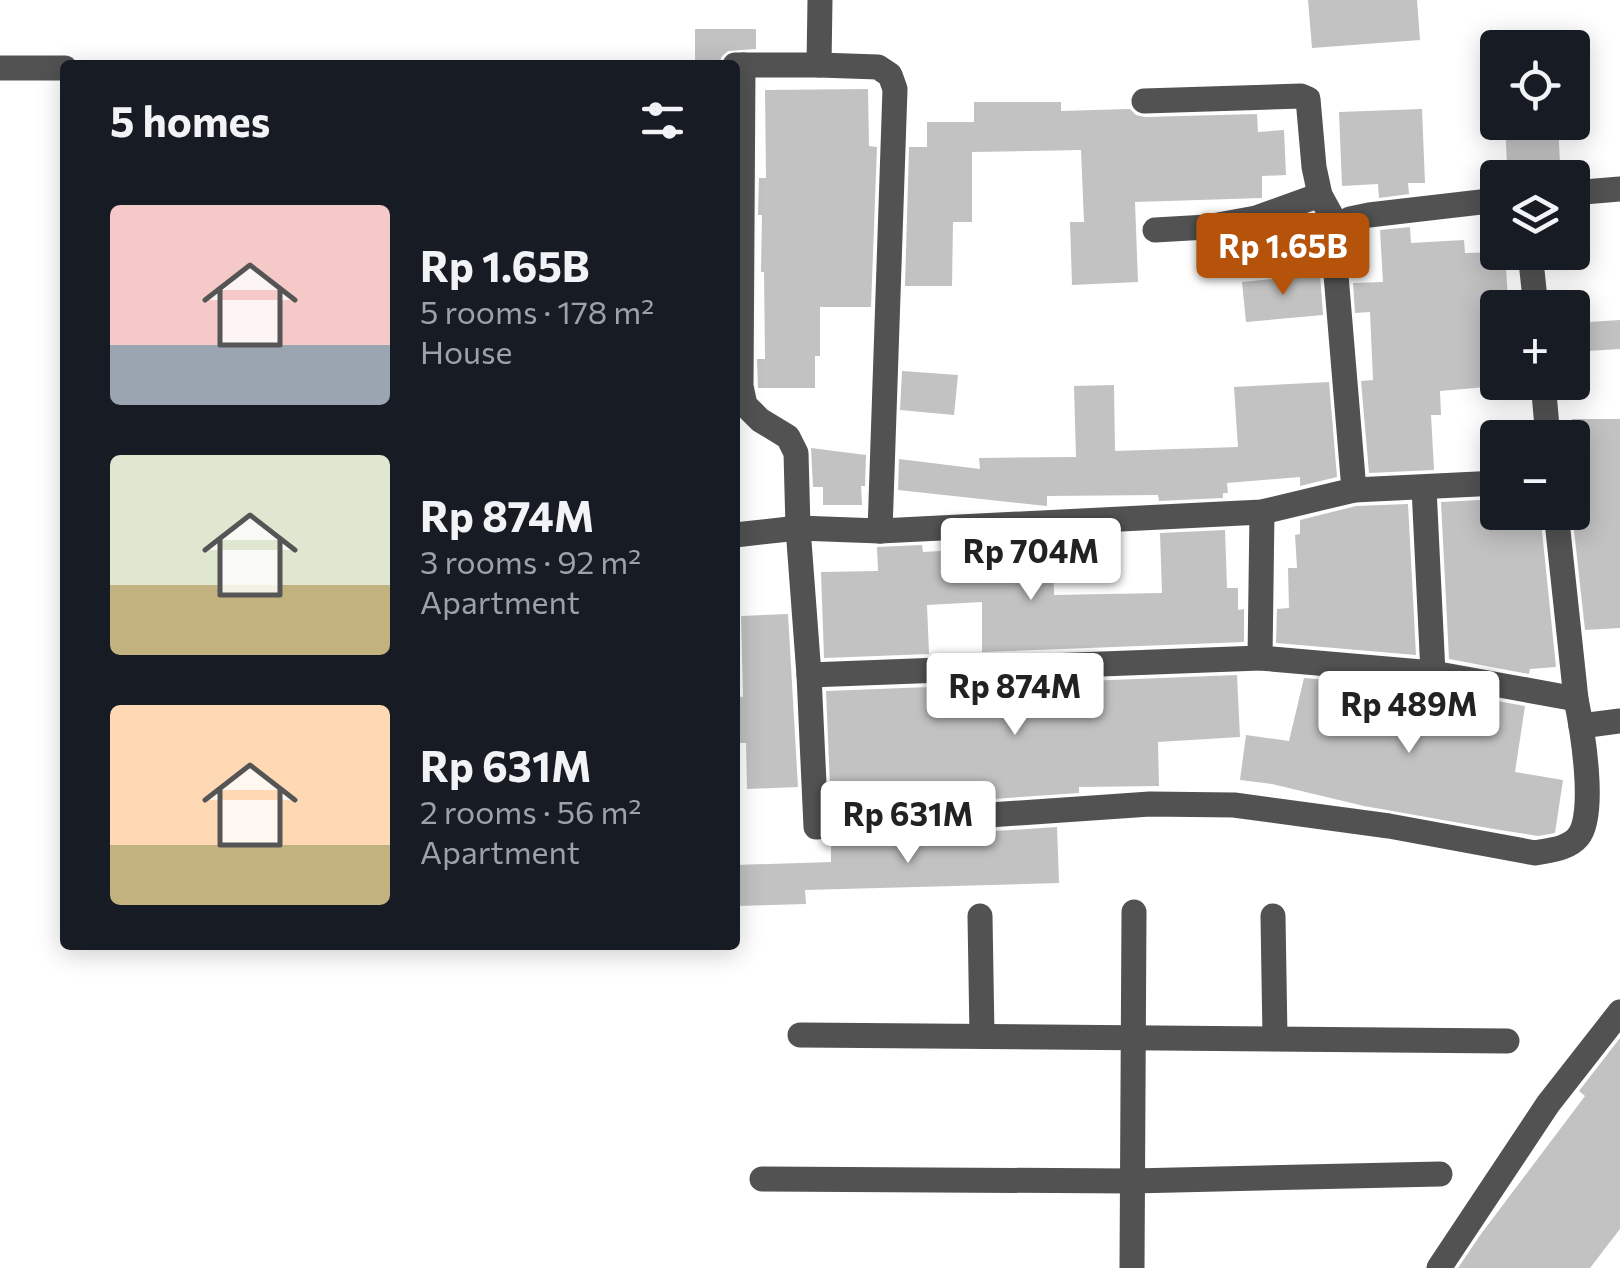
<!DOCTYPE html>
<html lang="en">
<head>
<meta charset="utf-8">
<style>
  body { margin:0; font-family:Commissioner,sans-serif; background:#242831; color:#f1f3f6; height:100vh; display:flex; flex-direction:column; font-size:38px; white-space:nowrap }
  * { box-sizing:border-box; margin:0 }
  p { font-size:32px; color:#9ea1a6 }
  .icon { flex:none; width:55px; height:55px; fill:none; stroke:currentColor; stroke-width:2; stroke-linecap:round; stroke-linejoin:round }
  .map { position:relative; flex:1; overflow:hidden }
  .drawer { position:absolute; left:60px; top:60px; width:680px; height:890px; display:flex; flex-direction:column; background:#171b24; border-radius:10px; box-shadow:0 5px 25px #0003 }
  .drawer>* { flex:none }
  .tools { position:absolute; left:1480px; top:30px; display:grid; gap:20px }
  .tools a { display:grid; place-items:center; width:110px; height:110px; border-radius:10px; background:#171b24; box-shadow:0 5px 25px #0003; font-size:50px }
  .price { position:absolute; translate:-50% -85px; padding:0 22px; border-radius:10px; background:#fff; color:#222; font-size:32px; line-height:65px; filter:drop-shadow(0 2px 5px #0008) }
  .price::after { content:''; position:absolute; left:50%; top:60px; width:30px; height:22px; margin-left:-15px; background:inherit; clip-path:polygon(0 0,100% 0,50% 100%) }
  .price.on { background:#b45309; color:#fff }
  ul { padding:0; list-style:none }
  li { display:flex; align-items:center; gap:30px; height:250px; padding:0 50px }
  li span { display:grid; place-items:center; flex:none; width:280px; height:200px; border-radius:10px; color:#555 }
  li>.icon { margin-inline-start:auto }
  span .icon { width:120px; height:120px; fill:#fffc; stroke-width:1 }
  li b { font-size:42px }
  h2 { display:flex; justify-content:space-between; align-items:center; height:120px; padding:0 50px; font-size:42px }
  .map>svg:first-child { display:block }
</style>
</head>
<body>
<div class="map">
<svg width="1620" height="1268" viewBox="0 0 1620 1268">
  <rect width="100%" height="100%" fill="#fff"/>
  <g fill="#c2c2c2">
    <polygon points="1308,0 1417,0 1420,40 1312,48"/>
    <polygon points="695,29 756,29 756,49 728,51 722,56 719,64 695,64"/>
    <polygon points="868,89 869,146 877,147 871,307 820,307 820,356 815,356 815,388 758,388 757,359 765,359 764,272 761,272 762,215 758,215 759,178 766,178 765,90"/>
    <polygon points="974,102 1061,102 1061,111 1130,109 1136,115 1145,117 1257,114 1258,132 1284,130 1286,175 1262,176 1262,198 1135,202 1138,282 1072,285 1070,222 1084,222 1081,150 972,152 972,222 953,222 952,286 905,286 909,147 927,147 927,122 974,122"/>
    <polygon points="1422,109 1425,183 1408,183 1409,194 1379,198 1378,184 1342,186 1339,112"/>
    <polygon points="1505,122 1558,122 1560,163 1507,165"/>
    <polygon points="1410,227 1411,243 1464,240 1465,253 1505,252 1508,299 1498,299 1498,386 1440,391 1441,415 1431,415 1434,470 1369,473 1361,381 1373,380 1370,312 1355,313 1353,283 1383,282 1380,230"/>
    <polygon points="1320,274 1323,315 1246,322 1242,282"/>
    <polygon points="1620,320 1620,349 1572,352 1572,323"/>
    <polygon points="902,371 958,375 954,415 900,410"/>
    <polygon points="1329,382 1337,477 1300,486 1300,477 1227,483 1228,493 1223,493 1223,498 1159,501 1158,495 1047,496 1047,506 898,490 899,459 980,469 979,458 1076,457 1074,386 1114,385 1115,451 1238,447 1234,387"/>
    <polygon points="1572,419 1620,419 1620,628 1585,630 1572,512 1578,512 1576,454 1572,454"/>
    <polygon points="811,448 866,455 865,486 861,486 862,505 823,505 823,487 813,487"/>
    <polygon points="1498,499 1498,512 1540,512 1556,667 1530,669 1529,674 1449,659 1441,502"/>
    <polygon points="1408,504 1416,655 1276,643 1277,609 1289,608 1288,568 1297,568 1295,535 1300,534 1300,520 1356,506"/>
    <polygon points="1225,530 1227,588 1238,588 1238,610 1244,609 1244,642 982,652 982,602 927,605 929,654 824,658 821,572 878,571 877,547 922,545 923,552 958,550 959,574 1016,575 1015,541 1047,539 1047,548 1053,548 1054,595 1162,593 1160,533"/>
    <polygon points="788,614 798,787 747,789 746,743 735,743 735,696 743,697 741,616"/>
    <polygon points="1237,675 1240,737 1158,742 1159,786 1079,787 1079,793 831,810 826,691 930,687 930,689 981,688 981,685"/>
    <polygon points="1304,678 1431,689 1525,706 1515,772 1563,780 1555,833 1538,836 1494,829 1364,806 1272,784 1240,780 1246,735 1289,741"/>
    <polygon points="1057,827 1059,883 805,890 806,904 735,906 735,865 831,862 831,842"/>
    <polygon points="1620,1038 1620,1229 1590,1268 1458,1268 1481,1234 1585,1096 1579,1091"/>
  </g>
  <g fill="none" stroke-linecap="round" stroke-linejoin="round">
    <g stroke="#525252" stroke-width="25">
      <polyline points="735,65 819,65 878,67 890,75 895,89 880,531"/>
      <path d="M 743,65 L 741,386 L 745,405 L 760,420 L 788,437 L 796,453 L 798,528 L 809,675 L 816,827 L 1150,804 L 1234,805 L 1389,826 L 1535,853 C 1550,850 1568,849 1578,837 C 1597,815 1582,728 1576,699 L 1556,512"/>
      <polyline points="819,65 820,0"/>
      <polyline points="0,68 65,68"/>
      <polyline points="1572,193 1620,189"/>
      <polyline points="1337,226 1350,219 1369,215 1498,200"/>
      <polyline points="1155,230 1207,227 1256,218 1320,195"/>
      <polyline points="1530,252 1536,308"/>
      <polyline points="1543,382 1548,438"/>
      <polyline points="1424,488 1433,673"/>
      <polyline points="1354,490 1498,483"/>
      <polyline points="735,535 798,528 880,531 1262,512 1354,490 1334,251 1333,238 1337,226 1320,195 1314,167 1308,99 1301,96 1144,101"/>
      <polyline points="1260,658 1433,673 1576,699"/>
      <polyline points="809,675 1260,658 1262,512"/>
      <polyline points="1581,726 1620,721"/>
      <polyline points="980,916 982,1036"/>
      <polyline points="1273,916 1275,1038"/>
      <polyline points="800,1035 1507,1041"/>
      <polyline points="762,1179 1132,1181 1440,1174"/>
      <polyline points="1132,1268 1134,912"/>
      <polyline points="1439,1268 1548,1104 1620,1012"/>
    </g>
  </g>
</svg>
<div class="tools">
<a><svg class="icon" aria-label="locate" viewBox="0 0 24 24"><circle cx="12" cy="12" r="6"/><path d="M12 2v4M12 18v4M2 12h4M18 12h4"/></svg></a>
<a><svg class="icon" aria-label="layers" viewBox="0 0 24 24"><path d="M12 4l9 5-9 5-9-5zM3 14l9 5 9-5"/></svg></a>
<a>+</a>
<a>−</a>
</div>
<b class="price on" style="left:1283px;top:298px">Rp 1.65B</b>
<b class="price" style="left:1031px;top:603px">Rp 704M</b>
<b class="price" style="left:1015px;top:738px">Rp 874M</b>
<b class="price" style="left:1409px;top:756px">Rp 489M</b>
<b class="price" style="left:908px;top:866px">Rp 631M</b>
<section class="drawer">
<h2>5 homes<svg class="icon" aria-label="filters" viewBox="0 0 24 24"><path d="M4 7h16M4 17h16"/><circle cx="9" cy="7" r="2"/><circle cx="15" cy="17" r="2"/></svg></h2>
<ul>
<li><span style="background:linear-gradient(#f6c9c9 70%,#9aa5b1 0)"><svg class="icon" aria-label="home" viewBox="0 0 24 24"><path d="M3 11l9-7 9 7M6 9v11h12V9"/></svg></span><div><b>Rp 1.65B</b><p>5 rooms · 178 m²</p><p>House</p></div></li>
<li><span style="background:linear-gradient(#dfe7d0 65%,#c2b280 0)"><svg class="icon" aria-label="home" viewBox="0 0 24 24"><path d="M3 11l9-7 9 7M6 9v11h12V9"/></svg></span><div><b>Rp 874M</b><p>3 rooms · 92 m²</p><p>Apartment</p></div></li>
<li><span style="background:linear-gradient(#ffd9b3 70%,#c2b280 0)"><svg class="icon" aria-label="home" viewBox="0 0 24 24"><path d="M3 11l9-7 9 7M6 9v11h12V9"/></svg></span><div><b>Rp 631M</b><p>2 rooms · 56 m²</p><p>Apartment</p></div></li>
</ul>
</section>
</div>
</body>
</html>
